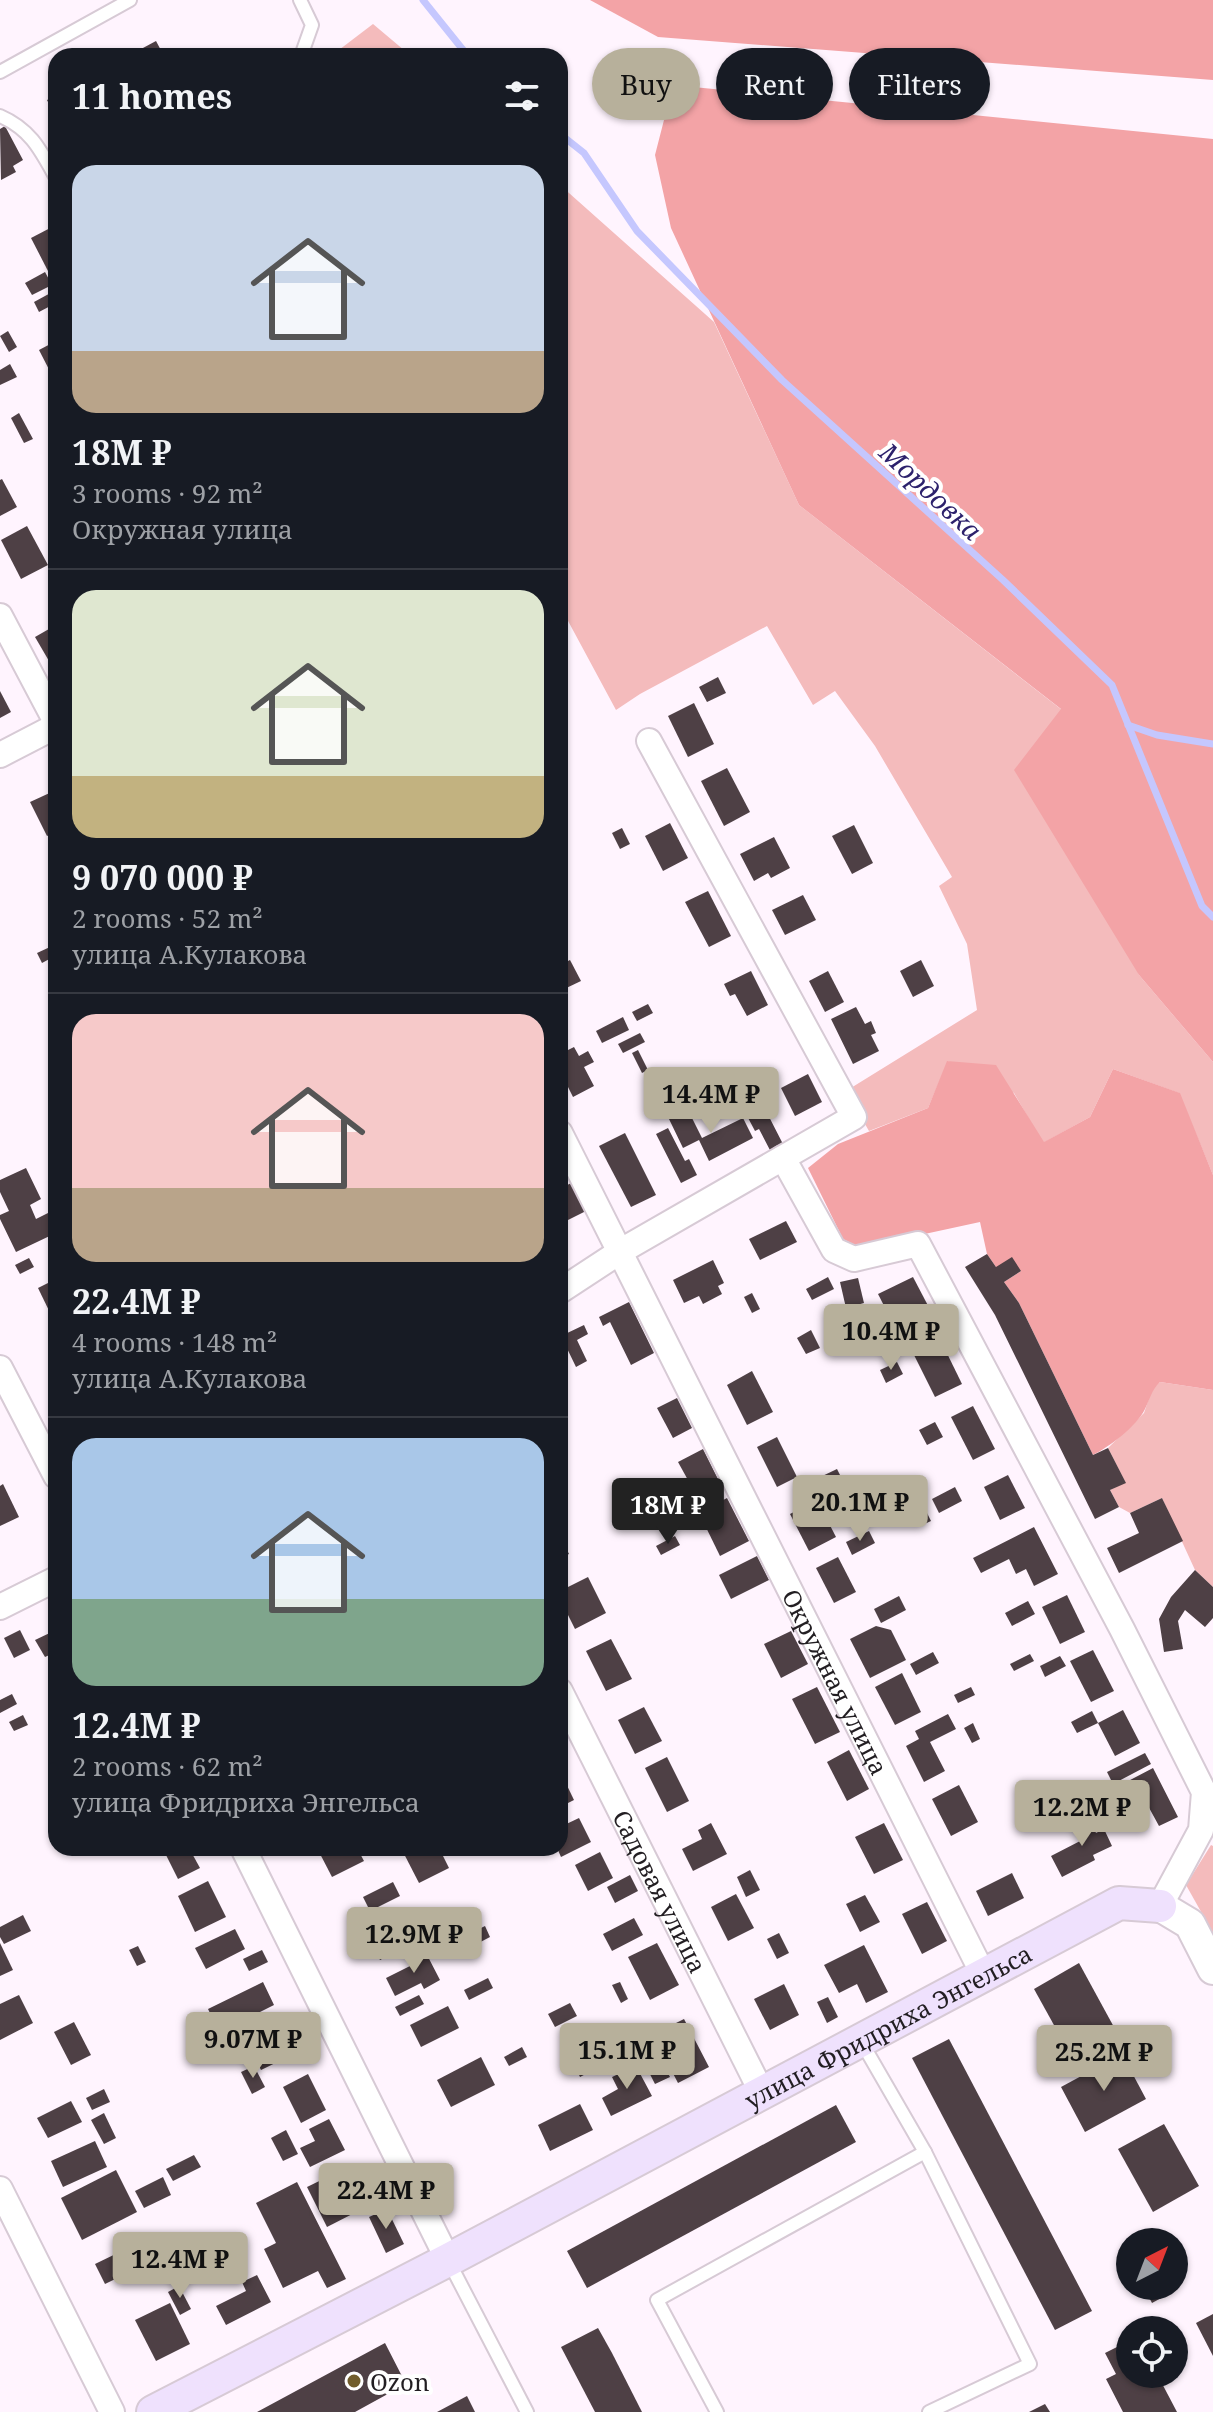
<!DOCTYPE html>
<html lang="en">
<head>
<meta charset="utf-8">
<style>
  body { margin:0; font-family:"Noto Serif",serif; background:#242831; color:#f1f3f6; height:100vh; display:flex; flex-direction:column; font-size:30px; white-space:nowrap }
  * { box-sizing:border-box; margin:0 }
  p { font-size:26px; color:#9ea1a6 }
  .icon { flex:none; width:44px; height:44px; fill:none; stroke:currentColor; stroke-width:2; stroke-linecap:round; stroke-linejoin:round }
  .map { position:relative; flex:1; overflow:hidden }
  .panel { position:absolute; left:48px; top:48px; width:520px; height:1808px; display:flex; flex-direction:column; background:#171b24; border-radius:24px; box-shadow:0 2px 6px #0004 }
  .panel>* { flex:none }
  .top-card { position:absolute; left:592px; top:48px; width:500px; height:72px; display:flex; gap:16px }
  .needle { width:52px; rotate:42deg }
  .tools { position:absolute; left:1116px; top:2228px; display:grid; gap:16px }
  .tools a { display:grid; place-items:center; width:72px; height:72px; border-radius:50%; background:#171b24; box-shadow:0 2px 6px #0004; font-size:40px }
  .price { position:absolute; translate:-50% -68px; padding:0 18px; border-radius:8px; background:#b7b09b; color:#111; font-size:26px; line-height:52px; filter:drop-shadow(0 2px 4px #0008) }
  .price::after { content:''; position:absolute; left:50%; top:48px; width:24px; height:18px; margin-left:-12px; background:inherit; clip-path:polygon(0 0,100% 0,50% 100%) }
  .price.active { background:#222; color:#fff }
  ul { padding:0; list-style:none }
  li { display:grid; align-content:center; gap:16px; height:424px; padding:0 24px }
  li+li { border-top:2px solid #363941 }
  li span { display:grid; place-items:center; height:248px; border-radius:24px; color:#555 }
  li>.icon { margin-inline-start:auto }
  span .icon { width:144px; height:144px; fill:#fffc; stroke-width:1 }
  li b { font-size:34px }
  h2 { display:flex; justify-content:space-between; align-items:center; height:96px; padding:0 24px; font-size:34px }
  .chip { padding:0 28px; border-radius:36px; background:#171b24; box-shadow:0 2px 6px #0004; font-size:28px; line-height:72px }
  .chip.active { background:#b7b09b; color:#111 }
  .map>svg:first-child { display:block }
</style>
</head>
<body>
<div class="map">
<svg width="1213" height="2412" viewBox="0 0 1213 2412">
  <rect width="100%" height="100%" fill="#fff4fe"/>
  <g fill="#f4bbbc">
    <polygon points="373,24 411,56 331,56"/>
    <polygon points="560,185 714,322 799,505 1062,710 1139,975 1213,1062 1213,1175 1179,1093 1113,1069 1090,1117 1043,1143 1014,1093 948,1061 928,1108 869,1131 846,1091 977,1010 967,944 939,886 952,877 875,746 835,691 813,705 767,626 640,694 616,710 560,606"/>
    <polygon points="1160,1382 1213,1390 1213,1587 1195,1570 1162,1498 1130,1513 1119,1507 1110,1490 1125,1482 1108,1448 1144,1413 1152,1389"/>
    <polygon points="1211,1845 1213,1846 1213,1933 1186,1885"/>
  </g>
  <g fill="#f3a3a6">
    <polygon points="590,0 1213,0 1213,80 658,37"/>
    <polygon points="673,85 1213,139 1213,1062 1139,975 1014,770 1061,709 799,505 671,228 655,155"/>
    <path d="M 947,1061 L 996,1065 L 1044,1142 L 1090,1117 L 1113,1069 L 1180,1093 L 1213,1175 L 1213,1390 L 1160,1382 C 1151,1391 1150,1399 1145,1409 C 1137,1426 1109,1447 1093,1455 L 1019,1303 L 1004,1282 L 1021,1271 L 996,1267 L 987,1254 L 980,1222 L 860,1248 L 843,1239 L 808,1168 L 838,1144 L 928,1108 Z"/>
  </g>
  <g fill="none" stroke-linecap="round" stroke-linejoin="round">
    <g stroke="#c5c7fe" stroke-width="7">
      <polyline points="423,0 468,56"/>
      <polyline points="560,134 584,153 637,231 782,380 1003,580 1112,685 1202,906 1213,917"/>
      <polyline points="1128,725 1157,735 1213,744"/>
    </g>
  </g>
  <g fill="#4e4045">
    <polygon points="156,41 164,56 128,56"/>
    <polygon points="56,96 56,117 47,100"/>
    <polygon points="5,126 23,160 13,166 16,172 1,180 0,129"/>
    <polygon points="56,225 56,266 48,271 31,238"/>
    <polygon points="45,272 52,285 32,295 25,283"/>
    <polygon points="56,290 56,303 39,312 34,302"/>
    <polygon points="8,331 17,347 9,352 0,336"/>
    <polygon points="56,341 56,383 39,350"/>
    <polygon points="10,364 17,377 0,385 0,370"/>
    <polygon points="19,413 33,439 24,443 11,418"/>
    <polygon points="2,479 17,507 0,516 0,480"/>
    <polygon points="27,526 48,565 21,579 1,540"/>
    <polygon points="56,625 56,657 49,661 35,637"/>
    <polygon points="718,677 726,693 707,702 699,687"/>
    <polygon points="0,691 11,712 0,718"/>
    <polygon points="694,703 714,744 688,757 668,716"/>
    <polygon points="727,768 750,812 724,826 701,781"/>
    <polygon points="54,791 56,796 56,832 47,836 30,802"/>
    <polygon points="670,823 688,858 663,871 645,836"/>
    <polygon points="854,825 873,863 852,874 832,836"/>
    <polygon points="622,828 630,844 620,849 612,833"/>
    <polygon points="774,837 790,868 771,878 768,873 754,881 740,854"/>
    <polygon points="708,891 731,936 709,947 685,902"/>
    <polygon points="803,895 816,920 785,935 772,910"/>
    <polygon points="50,947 55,956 42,963 37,953"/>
    <polygon points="570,960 581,981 560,991 560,965"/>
    <polygon points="921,960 934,986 913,997 900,971"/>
    <polygon points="751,971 768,1005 747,1016 735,994 730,996 724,984"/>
    <polygon points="828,971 844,1002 825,1012 809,981"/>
    <polygon points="648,1004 653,1013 637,1021 632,1012"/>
    <polygon points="560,1007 567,1021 560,1025"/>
    <polygon points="856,1007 865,1024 871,1021 876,1033 871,1035 879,1051 853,1064 831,1019"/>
    <polygon points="623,1017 629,1030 602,1043 596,1031"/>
    <polygon points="640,1033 645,1042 623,1053 618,1044"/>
    <polygon points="574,1047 579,1056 588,1051 594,1062 584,1067 594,1086 573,1097 560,1071 560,1054"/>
    <polygon points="638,1050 648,1070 642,1073 632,1053"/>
    <polygon points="808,1074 822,1102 795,1116 781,1088"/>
    <polygon points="763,1105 785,1148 772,1154 759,1129 755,1131 746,1114"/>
    <polygon points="688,1110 702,1138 743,1118 753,1138 709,1161 699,1140 683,1148 669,1119"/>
    <polygon points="668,1128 685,1161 689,1159 697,1175 681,1183 656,1134"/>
    <polygon points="625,1133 656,1195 631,1207 599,1146"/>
    <polygon points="26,1168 41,1199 30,1205 36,1219 56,1209 56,1233 16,1252 0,1219 0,1215 9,1211 0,1192 0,1180"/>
    <polygon points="571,1183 586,1211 560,1224 560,1189"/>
    <polygon points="786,1221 797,1242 760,1260 749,1239"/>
    <polygon points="987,1254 996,1267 1012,1257 1021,1271 1004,1282 1019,1303 1093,1455 1108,1448 1126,1483 1110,1490 1119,1507 1095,1519 995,1315 965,1267"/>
    <polygon points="29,1258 34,1267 20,1274 15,1265"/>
    <polygon points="713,1260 724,1283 718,1286 722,1294 703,1304 699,1296 684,1303 673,1280"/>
    <polygon points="828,1277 834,1289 812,1300 806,1289"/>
    <polygon points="913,1277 935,1319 900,1337 878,1294"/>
    <polygon points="858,1278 864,1303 846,1308 840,1282"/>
    <polygon points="56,1279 56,1325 38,1288"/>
    <polygon points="752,1293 760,1309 752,1313 744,1297"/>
    <polygon points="629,1302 654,1353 631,1365 610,1322 603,1326 599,1317"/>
    <polygon points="584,1325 588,1334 577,1340 587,1361 576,1367 561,1336"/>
    <polygon points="811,1330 820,1348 806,1354 797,1338"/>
    <polygon points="939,1337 962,1384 935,1397 912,1351"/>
    <polygon points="897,1362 903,1374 886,1383 880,1370"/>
    <polygon points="752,1371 773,1412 747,1425 727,1385"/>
    <polygon points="677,1398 692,1428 673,1438 657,1408"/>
    <polygon points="973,1406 995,1449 973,1460 951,1417"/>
    <polygon points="935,1422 943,1437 927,1445 919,1430"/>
    <polygon points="777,1437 797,1477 777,1487 757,1447"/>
    <polygon points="703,1449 718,1479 694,1491 678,1462"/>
    <polygon points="837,1469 842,1479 819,1491 814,1480"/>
    <polygon points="1008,1475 1025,1508 1000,1520 984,1487"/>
    <polygon points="3,1484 19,1517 0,1526 0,1486"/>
    <polygon points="955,1487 962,1501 939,1513 932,1499"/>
    <polygon points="727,1498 749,1541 720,1556 699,1513"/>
    <polygon points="1162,1498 1183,1541 1119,1573 1107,1548 1139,1533 1130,1513"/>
    <polygon points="817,1500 836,1537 809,1551 790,1514"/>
    <polygon points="921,1501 931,1521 918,1527 908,1508"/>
    <polygon points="1034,1527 1058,1574 1034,1586 1026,1569 1016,1574 1009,1559 981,1573 973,1558"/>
    <polygon points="869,1531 875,1543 852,1555 846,1542"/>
    <polygon points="675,1536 680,1545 661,1555 656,1546"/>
    <polygon points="560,1537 569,1554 560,1558"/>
    <polygon points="757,1556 769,1580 731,1599 719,1575"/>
    <polygon points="838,1557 856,1592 834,1603 816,1568"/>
    <polygon points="1195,1570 1213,1587 1213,1618 1205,1627 1185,1610 1178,1621 1183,1649 1164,1652 1159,1619 1171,1597"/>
    <polygon points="588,1577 606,1613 575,1629 560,1599 560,1591"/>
    <polygon points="1067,1595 1085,1632 1060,1644 1042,1607"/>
    <polygon points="899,1596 906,1610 881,1623 874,1609"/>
    <polygon points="1028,1601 1035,1614 1012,1626 1005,1613"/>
    <polygon points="876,1626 891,1630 906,1660 870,1678 850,1639"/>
    <polygon points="20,1630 30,1650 14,1658 4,1638"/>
    <polygon points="56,1630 56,1652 45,1657 35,1640"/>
    <polygon points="791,1631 808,1664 781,1678 764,1644"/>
    <polygon points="611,1639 632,1679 606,1691 586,1651"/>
    <polygon points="1093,1650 1114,1691 1091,1702 1070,1661"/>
    <polygon points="933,1652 939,1663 916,1675 910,1664"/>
    <polygon points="1030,1654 1034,1661 1014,1671 1010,1664"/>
    <polygon points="1060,1656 1066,1666 1045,1677 1040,1666"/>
    <polygon points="902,1673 921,1712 895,1725 875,1687"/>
    <polygon points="817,1687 840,1732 815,1744 792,1699"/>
    <polygon points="971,1687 975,1695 958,1703 954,1695"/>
    <polygon points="12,1694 17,1704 0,1713 0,1700"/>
    <polygon points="644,1707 662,1741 635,1754 618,1720"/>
    <polygon points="1123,1710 1140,1743 1115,1756 1098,1723"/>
    <polygon points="1092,1711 1098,1723 1077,1733 1071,1722"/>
    <polygon points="948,1714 956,1729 930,1742 945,1771 924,1782 906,1746 919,1739 915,1731"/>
    <polygon points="23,1715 28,1725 14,1731 9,1722"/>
    <polygon points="973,1723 980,1739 972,1743 964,1728"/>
    <polygon points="849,1750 869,1789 847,1801 827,1762"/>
    <polygon points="1145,1753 1151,1764 1113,1784 1107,1772"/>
    <polygon points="667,1757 689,1801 667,1812 645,1768"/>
    <polygon points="1153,1768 1178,1817 1159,1826 1147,1804 1127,1815 1113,1789"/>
    <polygon points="560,1771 574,1800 560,1807"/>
    <polygon points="959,1785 978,1822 951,1836 932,1799"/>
    <polygon points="1044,1787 1048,1795 1029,1804 1025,1796"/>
    <polygon points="1087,1814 1096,1833 1104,1829 1112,1846 1093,1855 1095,1860 1062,1877 1051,1856 1084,1839 1075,1820"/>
    <polygon points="579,1818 591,1842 561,1857 557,1848 560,1848 560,1827"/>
    <polygon points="711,1823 727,1854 693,1871 682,1849 702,1839 698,1830"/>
    <polygon points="884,1823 903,1860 874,1874 855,1837"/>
    <polygon points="171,1848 189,1848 200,1868 178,1879 164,1851"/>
    <polygon points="317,1848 357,1848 364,1861 332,1877"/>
    <polygon points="401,1848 439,1848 449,1868 419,1883"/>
    <polygon points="600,1852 613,1878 588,1891 575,1865"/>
    <polygon points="750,1870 760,1890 746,1897 737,1877"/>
    <polygon points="1012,1873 1024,1898 988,1916 976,1891"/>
    <polygon points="630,1875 638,1891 615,1903 607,1887"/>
    <polygon points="208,1881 226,1917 195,1932 178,1896"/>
    <polygon points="393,1882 400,1896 370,1911 363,1897"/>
    <polygon points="736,1894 754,1928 728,1941 711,1907"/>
    <polygon points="865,1895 880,1922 860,1932 846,1904"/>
    <polygon points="927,1902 947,1941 922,1954 902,1914"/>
    <polygon points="389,1911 407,1946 380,1960 362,1924"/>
    <polygon points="23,1915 31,1931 4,1944 0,1937 0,1927"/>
    <polygon points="634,1918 643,1935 612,1951 603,1934"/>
    <polygon points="485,1926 490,1937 469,1948 463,1937"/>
    <polygon points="235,1929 245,1949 206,1969 195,1948"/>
    <polygon points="779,1933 789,1953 777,1959 767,1939"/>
    <polygon points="0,1943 13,1970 0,1976"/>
    <polygon points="657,1943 679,1985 650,2000 628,1957"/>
    <polygon points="864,1945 888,1992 866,2003 857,1984 839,1993 824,1965"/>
    <polygon points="138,1946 146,1962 137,1966 129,1950"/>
    <polygon points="262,1950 268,1962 249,1971 243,1959"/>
    <polygon points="425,1951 440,1980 424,1989 421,1983 395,1996 386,1978 412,1965 409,1959"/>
    <polygon points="1079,1963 1115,2029 1070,2054 1034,1989"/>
    <polygon points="488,1978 493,1988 469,2000 464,1990"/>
    <polygon points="263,1982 274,2005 246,2019 251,2029 224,2042 208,2009"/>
    <polygon points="620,1982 628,1999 621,2003 612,1985"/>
    <polygon points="784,1984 799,2015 770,2030 754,1999"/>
    <polygon points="19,1995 33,2023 0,2040 0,2004"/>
    <polygon points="419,1995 424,2004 400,2016 395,2007"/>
    <polygon points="828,1997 838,2017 827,2023 817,2002"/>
    <polygon points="570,2003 577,2016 555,2027 548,2014"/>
    <polygon points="448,2006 459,2028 421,2047 410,2025"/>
    <polygon points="280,2016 298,2052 261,2070 243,2035"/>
    <polygon points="684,2019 709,2067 678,2083 664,2056 660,2058 670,2077 655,2084 634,2043 649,2036 655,2049 659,2046 654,2034"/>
    <polygon points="74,2022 91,2055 71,2065 54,2032"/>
    <polygon points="949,2039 1092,2311 1055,2330 912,2058"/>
    <polygon points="522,2047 527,2057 509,2066 504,2057"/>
    <polygon points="594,2054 601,2066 580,2077 574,2064"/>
    <polygon points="1122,2054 1146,2099 1085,2132 1061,2087"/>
    <polygon points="481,2057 495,2085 451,2107 437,2080"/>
    <polygon points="254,2066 265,2087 252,2094 241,2072"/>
    <polygon points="636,2066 652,2096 611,2116 602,2098 618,2089 612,2077"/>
    <polygon points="308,2074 326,2110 301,2123 283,2087"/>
    <polygon points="104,2089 110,2102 92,2110 86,2098"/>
    <polygon points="71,2101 82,2122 48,2138 37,2118"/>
    <polygon points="580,2104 593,2130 550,2151 538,2125"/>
    <polygon points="836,2105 856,2142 587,2288 567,2251"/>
    <polygon points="104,2113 116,2138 104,2144 91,2120"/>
    <polygon points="329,2119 345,2150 310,2167 300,2148 315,2141 309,2129"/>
    <polygon points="1164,2124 1199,2186 1153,2212 1118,2149"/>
    <polygon points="286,2130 298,2154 283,2161 271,2138"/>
    <polygon points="95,2141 107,2167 63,2187 51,2161"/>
    <polygon points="194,2155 201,2167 173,2181 166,2169"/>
    <polygon points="346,2168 366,2207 327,2227 307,2187"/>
    <polygon points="116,2170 137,2212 82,2240 61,2198"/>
    <polygon points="163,2177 171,2195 144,2208 135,2191"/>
    <polygon points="297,2182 346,2279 327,2288 318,2271 283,2288 264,2249 276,2243 256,2203"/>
    <polygon points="387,2209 404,2244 386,2253 369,2217"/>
    <polygon points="128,2248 138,2268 105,2284 95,2264"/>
    <polygon points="168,2257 178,2277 162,2284 153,2265"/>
    <polygon points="257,2275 271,2302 226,2325 216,2306 246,2291 242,2282"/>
    <polygon points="179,2286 191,2309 180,2315 168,2292"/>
    <polygon points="1143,2286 1171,2286 1174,2291 1152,2303"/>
    <polygon points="170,2303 190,2344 156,2361 135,2320"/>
    <polygon points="1213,2314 1213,2356 1196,2323"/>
    <polygon points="598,2328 612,2353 642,2412 595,2412 561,2347"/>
    <polygon points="385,2343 406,2384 375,2401 355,2412 257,2412"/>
    <polygon points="1123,2344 1130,2358 1130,2374 1157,2374 1177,2412 1123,2412 1106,2379 1116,2374 1105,2353"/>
    <polygon points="467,2396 475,2412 437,2412"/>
    <polygon points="1045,2404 1050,2412 1029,2412"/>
  </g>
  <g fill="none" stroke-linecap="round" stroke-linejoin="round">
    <defs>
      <g id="service">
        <polyline points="300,0 312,25 301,56"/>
        <polyline points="0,72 130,0"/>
        <path d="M 0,116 C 30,129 40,149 56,178"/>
        <polyline points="862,2043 925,2152 1030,2364 929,2412"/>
        <polyline points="448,2260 527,2412"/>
        <polyline points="717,2412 657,2300 925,2152"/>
      </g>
      <g id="minor">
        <polyline points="0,616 56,722"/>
        <polyline points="0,755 56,726"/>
        <path id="s1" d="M 560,1133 L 983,1974"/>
        <polyline points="783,1158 834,1250 854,1259 918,1244 1122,1629 1204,1792 1201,1830 1160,1906"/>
        <polyline points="560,1291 621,1251 854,1117 649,741"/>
        <polyline points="0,1368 56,1476"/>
        <polyline points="0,1607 56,1579"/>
        <path id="s2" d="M 560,1691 L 762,2093"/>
        <polyline points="243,1848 448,2260"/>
        <polyline points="0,2189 112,2412"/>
      </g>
      <polyline id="tertiary" points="1160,1906 1190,1924 1213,1969"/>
      <g id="secondary">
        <path id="s3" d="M 153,2412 L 448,2260 L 1119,1903 L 1160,1906"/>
      </g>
    </defs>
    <use href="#service" stroke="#d7cad5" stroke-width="16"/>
    <use href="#minor" stroke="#d7cad5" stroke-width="28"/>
    <use href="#tertiary" stroke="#d7cad5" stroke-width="34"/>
    <use href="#secondary" stroke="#d7cad5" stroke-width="36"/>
    <use href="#service" stroke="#fff" stroke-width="12"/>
    <use href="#minor" stroke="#fff" stroke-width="24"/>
    <use href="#tertiary" stroke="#fff" stroke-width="30"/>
    <use href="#secondary" stroke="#efe1fd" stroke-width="32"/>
  </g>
  <circle fill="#715d2c" stroke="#fff" stroke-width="3" cx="354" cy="2381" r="8"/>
  <g text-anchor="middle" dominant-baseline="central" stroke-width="8" stroke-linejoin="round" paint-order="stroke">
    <g font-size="24" fill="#221e22" stroke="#fff">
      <text stroke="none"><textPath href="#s1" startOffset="614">Окружная улица</textPath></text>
      <text stroke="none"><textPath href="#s2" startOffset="224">Садовая улица</textPath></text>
      <text stroke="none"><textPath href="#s3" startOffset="830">улица Фридриха Энгельса</textPath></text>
    </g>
    <g font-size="24" fill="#221e22" stroke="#fff" text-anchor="start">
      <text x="370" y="2381">Ozon</text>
    </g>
    <g font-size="26" font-style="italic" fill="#2c216c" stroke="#fff">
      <text transform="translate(931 491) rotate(43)">Мордовка</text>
    </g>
  </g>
</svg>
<div class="tools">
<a><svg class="needle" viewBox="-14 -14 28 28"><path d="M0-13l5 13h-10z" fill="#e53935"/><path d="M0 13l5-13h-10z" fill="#9ea1a6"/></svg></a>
<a><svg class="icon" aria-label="locate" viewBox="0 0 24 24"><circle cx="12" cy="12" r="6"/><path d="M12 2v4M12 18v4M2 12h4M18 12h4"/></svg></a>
</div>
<b class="price" style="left:711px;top:1135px">14.4M ₽</b>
<b class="price" style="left:891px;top:1372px">10.4M ₽</b>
<b class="price" style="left:860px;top:1543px">20.1M ₽</b>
<b class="price active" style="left:668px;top:1546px">18M ₽</b>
<b class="price" style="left:1082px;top:1848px">12.2M ₽</b>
<b class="price" style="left:414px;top:1975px">12.9M ₽</b>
<b class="price" style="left:253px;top:2080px">9.07M ₽</b>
<b class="price" style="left:627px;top:2091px">15.1M ₽</b>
<b class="price" style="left:1104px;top:2093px">25.2M ₽</b>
<b class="price" style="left:386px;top:2231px">22.4M ₽</b>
<b class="price" style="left:180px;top:2300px">12.4M ₽</b>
<div class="top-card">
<a class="chip active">Buy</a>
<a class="chip">Rent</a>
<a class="chip">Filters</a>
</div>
<section class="panel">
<h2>11 homes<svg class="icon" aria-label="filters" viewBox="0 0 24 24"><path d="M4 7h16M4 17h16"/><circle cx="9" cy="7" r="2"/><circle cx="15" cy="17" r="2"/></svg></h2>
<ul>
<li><span style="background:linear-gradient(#c9d6e8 75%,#b9a48a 0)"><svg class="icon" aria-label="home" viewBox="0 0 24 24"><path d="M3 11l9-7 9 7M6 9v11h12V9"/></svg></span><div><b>18M ₽</b><p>3 rooms · 92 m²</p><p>Окружная улица</p></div></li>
<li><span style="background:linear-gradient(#dfe7d0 75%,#c2b280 0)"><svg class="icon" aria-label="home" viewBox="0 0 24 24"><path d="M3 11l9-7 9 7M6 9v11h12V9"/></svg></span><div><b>9 070 000 ₽</b><p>2 rooms · 52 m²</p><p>улица А.Кулакова</p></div></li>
<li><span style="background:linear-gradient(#f6c9c9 70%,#b9a48a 0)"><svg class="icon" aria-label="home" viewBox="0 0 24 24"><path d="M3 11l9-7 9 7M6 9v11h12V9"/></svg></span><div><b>22.4M ₽</b><p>4 rooms · 148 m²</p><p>улица А.Кулакова</p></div></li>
<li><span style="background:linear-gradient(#a9c7e8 65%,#7fa58c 0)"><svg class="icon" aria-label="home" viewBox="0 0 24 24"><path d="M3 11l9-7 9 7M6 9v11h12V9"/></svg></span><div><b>12.4M ₽</b><p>2 rooms · 62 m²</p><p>улица Фридриха Энгельса</p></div></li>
</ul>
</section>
</div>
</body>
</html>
